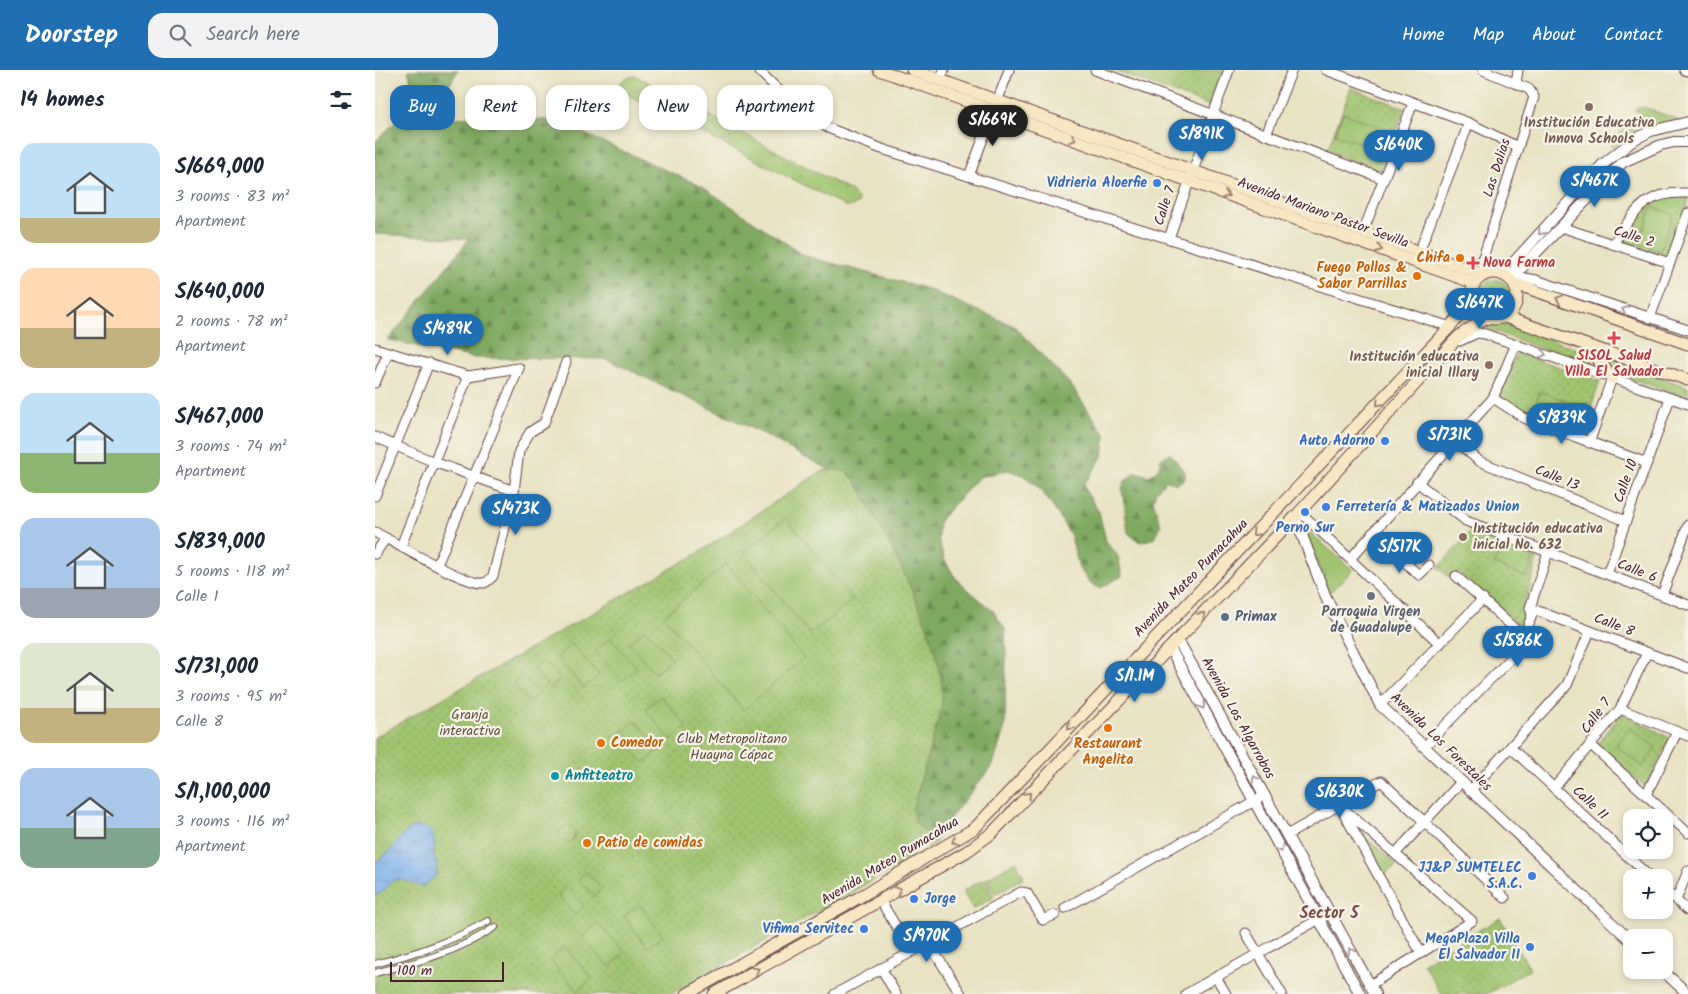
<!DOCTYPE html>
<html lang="en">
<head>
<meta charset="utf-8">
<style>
  body { margin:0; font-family:Kalam,sans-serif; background:#f2f2f3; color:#1f2937; height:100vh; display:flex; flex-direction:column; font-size:19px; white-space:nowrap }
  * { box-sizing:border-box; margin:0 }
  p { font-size:16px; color:#747a83 }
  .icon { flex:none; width:28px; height:28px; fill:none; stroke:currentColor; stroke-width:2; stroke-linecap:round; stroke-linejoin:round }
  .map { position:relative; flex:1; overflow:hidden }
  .side { display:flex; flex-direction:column; background:#fff; width:375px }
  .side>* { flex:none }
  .hud { position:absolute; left:15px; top:15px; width:475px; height:45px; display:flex; gap:10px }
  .controls { position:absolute; left:1248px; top:739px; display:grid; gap:10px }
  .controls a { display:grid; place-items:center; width:50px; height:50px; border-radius:10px; background:#fff; box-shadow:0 2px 8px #0003; font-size:25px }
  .scale { position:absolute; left:15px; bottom:12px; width:114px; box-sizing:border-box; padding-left:5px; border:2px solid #4a1f2b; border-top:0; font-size:14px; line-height:18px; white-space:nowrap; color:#4a1f2b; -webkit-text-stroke:4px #f7f3e8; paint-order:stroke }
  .price { position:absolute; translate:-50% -42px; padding:0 11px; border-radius:18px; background:#1f6fb2; color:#fff; font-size:16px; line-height:32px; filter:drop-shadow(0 1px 2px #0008) }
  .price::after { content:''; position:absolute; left:50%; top:30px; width:15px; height:11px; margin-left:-8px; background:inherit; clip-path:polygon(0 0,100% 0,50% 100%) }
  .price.current { background:#222; color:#fff }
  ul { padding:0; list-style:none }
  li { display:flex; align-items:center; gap:15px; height:125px; padding:0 20px }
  li span { display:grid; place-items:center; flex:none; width:140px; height:100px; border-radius:15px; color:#555 }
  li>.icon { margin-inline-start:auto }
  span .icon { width:60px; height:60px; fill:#fffc; stroke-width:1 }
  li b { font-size:21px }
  h2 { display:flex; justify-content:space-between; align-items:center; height:60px; padding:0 20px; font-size:21px }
  .chip { padding:0 18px; border-radius:15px; background:#fff; box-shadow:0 2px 8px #0003; font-size:18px; line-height:45px }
  .chip.current { background:#1f6fb2; color:#fff }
  header { display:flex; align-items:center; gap:30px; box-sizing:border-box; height:70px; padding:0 25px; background:#1f6fb2; color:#fff }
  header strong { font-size:24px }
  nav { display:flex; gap:28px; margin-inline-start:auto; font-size:18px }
  .search { width:350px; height:45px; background:#f2f2f3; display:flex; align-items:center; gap:12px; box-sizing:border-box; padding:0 18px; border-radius:15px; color:#747a83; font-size:19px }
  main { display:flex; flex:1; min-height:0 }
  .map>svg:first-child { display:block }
</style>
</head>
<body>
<header>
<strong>Doorstep</strong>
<div class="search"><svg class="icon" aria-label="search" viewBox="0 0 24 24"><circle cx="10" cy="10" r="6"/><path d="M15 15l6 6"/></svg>Search here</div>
<nav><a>Home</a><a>Map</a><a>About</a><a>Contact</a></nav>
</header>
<main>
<section class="side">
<h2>14 homes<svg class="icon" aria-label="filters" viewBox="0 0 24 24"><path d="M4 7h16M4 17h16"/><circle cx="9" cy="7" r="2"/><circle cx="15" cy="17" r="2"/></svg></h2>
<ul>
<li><span style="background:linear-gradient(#bfe0f5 75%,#c2b280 0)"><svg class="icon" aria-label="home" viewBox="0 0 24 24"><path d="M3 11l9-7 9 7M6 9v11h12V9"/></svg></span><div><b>S/669,000</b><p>3 rooms · 83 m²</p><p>Apartment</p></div></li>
<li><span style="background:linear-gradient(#ffd9b3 60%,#c2b280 0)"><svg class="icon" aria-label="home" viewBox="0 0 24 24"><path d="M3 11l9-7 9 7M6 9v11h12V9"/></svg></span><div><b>S/640,000</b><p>2 rooms · 78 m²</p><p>Apartment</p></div></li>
<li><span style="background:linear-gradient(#bfe0f5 60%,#8fb573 0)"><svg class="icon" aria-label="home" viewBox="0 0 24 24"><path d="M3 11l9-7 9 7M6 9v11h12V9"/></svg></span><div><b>S/467,000</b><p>3 rooms · 74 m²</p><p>Apartment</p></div></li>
<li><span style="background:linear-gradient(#a9c7e8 70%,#9aa5b1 0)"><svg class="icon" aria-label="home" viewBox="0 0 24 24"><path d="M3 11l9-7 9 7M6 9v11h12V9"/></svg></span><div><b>S/839,000</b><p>5 rooms · 118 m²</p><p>Calle 1</p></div></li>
<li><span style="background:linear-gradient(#dfe7d0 65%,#c2b280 0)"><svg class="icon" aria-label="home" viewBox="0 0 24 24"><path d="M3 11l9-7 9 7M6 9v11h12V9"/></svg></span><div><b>S/731,000</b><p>3 rooms · 95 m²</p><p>Calle 8</p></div></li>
<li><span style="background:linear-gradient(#a9c7e8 60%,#7fa58c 0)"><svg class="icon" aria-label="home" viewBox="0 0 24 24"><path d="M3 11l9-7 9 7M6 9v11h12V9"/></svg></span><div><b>S/1,100,000</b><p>3 rooms · 116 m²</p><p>Apartment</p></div></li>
</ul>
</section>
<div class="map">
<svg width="1313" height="924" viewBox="0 0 1313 924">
  <defs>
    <pattern id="grass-tufts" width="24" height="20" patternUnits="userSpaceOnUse" patternTransform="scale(1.25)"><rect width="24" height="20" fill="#9fc36e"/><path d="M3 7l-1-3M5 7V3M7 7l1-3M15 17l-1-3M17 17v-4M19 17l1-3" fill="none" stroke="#8aa75f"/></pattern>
    <pattern id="forest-firs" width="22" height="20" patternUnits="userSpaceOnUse" patternTransform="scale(1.25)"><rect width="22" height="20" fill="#7fa961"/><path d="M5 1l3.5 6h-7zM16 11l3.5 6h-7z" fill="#6a8950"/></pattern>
    <pattern id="park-dots" width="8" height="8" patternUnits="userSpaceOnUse" patternTransform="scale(1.25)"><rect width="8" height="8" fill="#9fc36e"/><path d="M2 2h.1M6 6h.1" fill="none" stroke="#8aa75f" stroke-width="1.8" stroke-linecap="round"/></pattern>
    <pattern id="water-ripples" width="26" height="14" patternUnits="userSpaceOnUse" patternTransform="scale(1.25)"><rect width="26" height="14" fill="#81b2ec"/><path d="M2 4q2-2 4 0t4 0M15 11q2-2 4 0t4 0" fill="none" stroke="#6c90bf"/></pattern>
  </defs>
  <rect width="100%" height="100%" fill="#f7f3e8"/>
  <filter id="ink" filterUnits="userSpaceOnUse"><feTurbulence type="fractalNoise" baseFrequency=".02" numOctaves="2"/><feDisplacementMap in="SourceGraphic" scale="10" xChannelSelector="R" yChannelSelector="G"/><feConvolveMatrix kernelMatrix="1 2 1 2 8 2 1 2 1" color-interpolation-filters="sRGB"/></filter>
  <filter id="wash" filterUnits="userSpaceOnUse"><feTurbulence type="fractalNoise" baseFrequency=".0096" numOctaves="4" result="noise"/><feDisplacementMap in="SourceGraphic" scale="20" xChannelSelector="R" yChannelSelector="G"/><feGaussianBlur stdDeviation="1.12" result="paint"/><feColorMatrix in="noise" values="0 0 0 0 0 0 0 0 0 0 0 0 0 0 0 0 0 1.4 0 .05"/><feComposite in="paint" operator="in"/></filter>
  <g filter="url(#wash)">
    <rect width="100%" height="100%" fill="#e8e3c3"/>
    <g fill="url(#grass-tufts)" stroke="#74714c">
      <polygon points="261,6 476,121 483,128 483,134 472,137 249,23 245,13 250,8"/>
      <polygon points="1124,253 1133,254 1210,282 1227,301 1108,257"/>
      <polygon points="1230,287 1313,317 1313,328 1242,304"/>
    </g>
    <g fill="url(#forest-firs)" stroke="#646446">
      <polygon points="33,0 83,0 74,16 64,20 36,12"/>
      <polygon points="26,46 179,50 326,116 430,186 553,219 639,256 696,315 731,366 727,387 709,415 710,420 724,442 731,471 743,486 747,506 725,518 715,513 704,498 696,466 684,446 667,421 648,405 633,400 604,407 564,451 563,469 570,491 582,510 618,541 630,559 631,589 630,656 618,695 568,757 560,773 540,752 537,740 566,640 567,607 538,521 467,400 456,400 429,387 393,366 231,289 100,288 13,270 94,169 0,164 0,72"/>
      <path d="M 795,383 L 810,403 L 810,409 L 802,414 L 791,410 L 781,421 L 778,430 L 786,456 L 780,468 L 765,472 L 753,463 L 747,418 L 749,412 L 760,402 L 774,406 C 782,402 785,397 786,389 Z"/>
    </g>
    <g fill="url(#park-dots)" stroke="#74714c">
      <polygon points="737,0 849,0 835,36"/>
      <polygon points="976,18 1030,38 1007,101 952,81"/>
      <polygon points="1292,126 1313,127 1313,133 1292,190 1243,172 1270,137"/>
      <circle cx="1120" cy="227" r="17"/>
      <polygon points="1142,283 1225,311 1207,364 1149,344 1122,327"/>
      <path d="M 451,400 L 467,400 L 479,408 C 508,463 577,579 566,640 L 537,740 L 540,752 L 560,773 L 554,778 L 545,772 L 537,776 L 537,788 L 296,924 L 5,924 L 0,921 L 0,667 L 325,482 L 442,404 Z"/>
      <polygon points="1096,461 1163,486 1150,536 1154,546 1148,559 1083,502 1076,509 1063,498"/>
      <polygon points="1247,643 1295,668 1271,717 1224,677 1223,673"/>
      <polygon points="978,756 1022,795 1006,807"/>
      <polygon points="609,809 619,827 598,839 588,821"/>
      <polygon points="1125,848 1155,899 1112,924 1066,924 1048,893"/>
    </g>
    <g fill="#9fc36e" stroke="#74714c">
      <polygon points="1268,37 1301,49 1302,51 1276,57 1260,39"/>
      <polygon points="968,43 1004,57 996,78 960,64"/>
      <polygon points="1253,54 1258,57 1260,63 1250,67 1237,77 1234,73"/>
      <polygon points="1277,137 1298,144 1285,181 1264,173"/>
      <polygon points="1165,321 1197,333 1190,352 1158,340"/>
      <polygon points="411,448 478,530 435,564 369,482"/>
      <polygon points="934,462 978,500 954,523 932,466"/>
      <polygon points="1127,475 1159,488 1151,507 1119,494"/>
      <polygon points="351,494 429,588 368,640 289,546"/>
      <polygon points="270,559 297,588 280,603 254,574"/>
      <polygon points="235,568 262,598 247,611 220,581"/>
      <polygon points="197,574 224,605 209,618 182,587"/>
      <polygon points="168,591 185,609 175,618 158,600"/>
      <polygon points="147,605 164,623 154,632 138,613"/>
      <polygon points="286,626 312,657 296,670 270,639"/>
      <polygon points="260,651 285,679 269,693 244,665"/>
      <polygon points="1254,658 1281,677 1268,696 1241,676"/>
      <circle cx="192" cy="764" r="8"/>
      <polygon points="641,791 649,807 620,824 611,809"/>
      <polygon points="211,802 227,818 220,826 203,810"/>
      <polygon points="193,817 209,836 200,845 183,826"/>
      <polygon points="265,835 288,866 272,877 249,846"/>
      <polygon points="222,853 250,882 234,897 207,867"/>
      <polygon points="190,877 217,908 203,921 175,890"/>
    </g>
    <path fill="url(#water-ripples)" stroke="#66688c" d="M 43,756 C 62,759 59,769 59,783 C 59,793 65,797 60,807 L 48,816 C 38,816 29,807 19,810 C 11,814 11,823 0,825 L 0,792 C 20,783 26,758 43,756 Z"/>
  </g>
  <g filter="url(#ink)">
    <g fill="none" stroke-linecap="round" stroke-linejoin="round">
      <defs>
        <g id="pedestrian">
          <path d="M 0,894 C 42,883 75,872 113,851"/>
          <path d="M 0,903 C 43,892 83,882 120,857"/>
        </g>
        <g id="minor">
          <polyline points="383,0 426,42 453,58 507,79 1076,257"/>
          <polyline points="720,0 1009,109"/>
          <polyline points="951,0 1094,53 1143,77"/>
          <polyline points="1108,0 1154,19 1159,27 1107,191 1111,205"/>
          <polyline points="1309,0 1313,1"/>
          <polyline points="565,10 569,0"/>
          <polyline points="1141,13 1143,0"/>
          <polyline points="891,65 917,0"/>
          <polyline points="594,106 634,0"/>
          <polyline points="1186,157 1295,193"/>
          <polyline points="988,162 1038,33"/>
          <polyline points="794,168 854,0"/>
          <path d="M 1238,174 C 1261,141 1268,121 1313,123"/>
          <polyline points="1044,182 1094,53"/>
          <polyline points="1136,211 1145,207 1161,210 1313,260"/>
          <polyline points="1275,248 1313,143"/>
          <polyline points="1085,271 1102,263 1110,264 1313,334"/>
          <polyline points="0,278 93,306 144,298"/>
          <polyline points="0,313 13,283"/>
          <polyline points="1118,328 1149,348 1272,393"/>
          <polyline points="0,367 59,392 139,421"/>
          <polyline points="1079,369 1104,391 1251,451"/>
          <polyline points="1214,373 1237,308"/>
          <polyline points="1042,412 1091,451 1313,535"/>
          <polyline points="0,426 54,293"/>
          <polyline points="925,442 1065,574"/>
          <path d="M 0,462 C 18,472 92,516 109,513 C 113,512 116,508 118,506 L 139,421 L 144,381 L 155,362 L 169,353 L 191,292"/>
          <polyline points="997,463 1044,505 1054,495"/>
          <polyline points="26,476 93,306"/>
          <polyline points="0,484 11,468"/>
          <polyline points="975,489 1118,328 1141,274"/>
          <polyline points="62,495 144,298"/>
          <polyline points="1232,504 1295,328"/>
          <polyline points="1081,506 1149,567"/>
          <polyline points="1287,525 1313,455"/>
          <polyline points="1155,538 1313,598"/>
          <polyline points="1005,635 1108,529"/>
          <polyline points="1245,639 1313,666"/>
          <polyline points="1217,676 1313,763"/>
          <polyline points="1049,677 1144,580 1157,545 1155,538 1173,482"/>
          <polyline points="1136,678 1276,808"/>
          <polyline points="1179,718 1245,639 1272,583"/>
          <polyline points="1095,721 1192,615 1215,561"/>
          <polyline points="1271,725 1302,662"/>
          <polyline points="964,735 1097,851 995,915"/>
          <polyline points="967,740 1046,883"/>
          <polyline points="912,765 1006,711 1130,828"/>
          <polyline points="1020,784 1086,712"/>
          <polyline points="1289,819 1313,841"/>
          <polyline points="505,830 536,881"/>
          <polyline points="1301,830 1313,801"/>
          <polyline points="690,838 890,725"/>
          <polyline points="871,863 907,924"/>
          <polyline points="553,872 586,924"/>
          <polyline points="506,898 521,924"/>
          <polyline points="841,907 851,924"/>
          <polyline points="460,924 646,822 652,823 668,850 680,845"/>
          <polyline points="811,924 955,843"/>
        </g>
        <g id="tertiary">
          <polyline points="1127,205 1227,95 1260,69 1276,61 1313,52"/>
          <polyline points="1135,210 1248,92 1286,75 1299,72 1313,72"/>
          <polyline points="920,447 952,530 1005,635 1256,871"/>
          <polyline points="803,570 1000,924"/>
          <polyline points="795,578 985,924"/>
          <polyline points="1287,900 1313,924"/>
        </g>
        <g id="secondary">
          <polyline points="504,0 1099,213"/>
          <polyline points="537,0 1109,205"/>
          <circle cx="1119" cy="226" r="23"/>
          <polyline points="1138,213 1313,274"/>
          <polyline points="1130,247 1313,310"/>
          <polyline points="1213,276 1237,308"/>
          <polyline points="312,924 483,828 600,758 1072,260 1096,233"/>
          <polyline points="339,924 591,782 617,763 920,447 1083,267 1110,248"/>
        </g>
      </defs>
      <use href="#pedestrian" stroke="#623c42" stroke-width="8"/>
      <use href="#minor" stroke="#623c42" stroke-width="11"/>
      <use href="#tertiary" stroke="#623c42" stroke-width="12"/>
      <use href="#secondary" stroke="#623c42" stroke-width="13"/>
      <use href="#pedestrian" stroke="#fff" stroke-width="6"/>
      <use href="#minor" stroke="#fff" stroke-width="9"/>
      <use href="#tertiary" stroke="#fff" stroke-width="10"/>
      <use href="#secondary" stroke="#f7e8c3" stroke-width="11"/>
    </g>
    <defs><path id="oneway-chevron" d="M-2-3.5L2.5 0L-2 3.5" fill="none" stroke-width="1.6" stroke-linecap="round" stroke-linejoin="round" transform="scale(1.25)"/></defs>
    <g stroke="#a08477">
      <use href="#oneway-chevron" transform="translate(698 69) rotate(20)"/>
      <use href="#oneway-chevron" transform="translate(851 125) rotate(20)"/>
      <use href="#oneway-chevron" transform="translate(1004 179) rotate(20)"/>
      <use href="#oneway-chevron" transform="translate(1184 229) rotate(-161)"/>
      <use href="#oneway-chevron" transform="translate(1004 333) rotate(134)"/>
      <use href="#oneway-chevron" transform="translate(880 463) rotate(134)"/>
      <use href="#oneway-chevron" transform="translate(827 545) rotate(-47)"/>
      <use href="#oneway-chevron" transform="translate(695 657) rotate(134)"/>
      <use href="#oneway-chevron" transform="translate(653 725) rotate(-46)"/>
      <use href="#oneway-chevron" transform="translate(580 771) rotate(148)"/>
      <use href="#oneway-chevron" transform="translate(523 820) rotate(-29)"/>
      <use href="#oneway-chevron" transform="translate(381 900) rotate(-30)"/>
    </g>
    <g stroke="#ae9aa0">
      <use href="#oneway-chevron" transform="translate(1166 162) rotate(132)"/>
      <use href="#oneway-chevron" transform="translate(1250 240) rotate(-161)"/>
      <use href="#oneway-chevron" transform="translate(1168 284) rotate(19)"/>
      <use href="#oneway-chevron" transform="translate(827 636) rotate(61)"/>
      <use href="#oneway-chevron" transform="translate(880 709) rotate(-119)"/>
      <use href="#oneway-chevron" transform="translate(905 779) rotate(61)"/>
      <use href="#oneway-chevron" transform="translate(976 881) rotate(-119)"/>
    </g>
  </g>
  <g fill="#8d6e63" stroke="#f7f3e8" stroke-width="2">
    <circle cx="1214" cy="37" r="5"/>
    <circle cx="1114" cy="295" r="5"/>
    <circle cx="1088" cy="467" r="5"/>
  </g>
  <g fill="#3f7fe0" stroke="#f7f3e8" stroke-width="2">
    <circle cx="782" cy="113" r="5"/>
    <circle cx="1010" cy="371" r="5"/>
    <circle cx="951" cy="437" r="5"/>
    <circle cx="930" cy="442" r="5"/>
    <circle cx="1157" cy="806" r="5"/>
    <circle cx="539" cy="829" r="5"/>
    <circle cx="489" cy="859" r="5"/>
    <circle cx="1155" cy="877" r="5"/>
  </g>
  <g fill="#e8710a" stroke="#f7f3e8" stroke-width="2">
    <circle cx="1085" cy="188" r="5"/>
    <circle cx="1042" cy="206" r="5"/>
    <circle cx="733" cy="658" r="5"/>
    <circle cx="226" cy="673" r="5"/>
    <circle cx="212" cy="773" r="5"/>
  </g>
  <g fill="#e0444e" stroke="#f7f3e8" stroke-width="2">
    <path d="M1095.5 185.5h5v5h5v5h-5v5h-5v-5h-5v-5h5z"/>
    <path d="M1236.5 260.5h5v5h5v5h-5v5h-5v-5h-5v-5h5z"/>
  </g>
  <circle fill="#6b7280" stroke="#f7f3e8" stroke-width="2" cx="996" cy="526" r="5"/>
  <circle fill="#5c6f8a" stroke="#f7f3e8" stroke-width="2" cx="850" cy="547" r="5"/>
  <circle fill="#0f9aa8" stroke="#f7f3e8" stroke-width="2" cx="180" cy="706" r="5"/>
  <g text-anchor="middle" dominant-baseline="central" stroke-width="4.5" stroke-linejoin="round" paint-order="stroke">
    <g font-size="14" font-weight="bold" fill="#785e54" stroke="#f7f3e8">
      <text x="1214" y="53">Institución Educativa<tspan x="1214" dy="16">Innova Schools</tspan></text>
      <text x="1104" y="287" text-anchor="end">Institución educativa<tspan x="1104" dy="16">inicial Illary</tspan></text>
      <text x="1098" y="459" text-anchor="start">Institución educativa<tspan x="1098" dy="16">inicial No. 632</tspan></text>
    </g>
    <g font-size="14" fill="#4a1f2b" stroke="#f7f3e8">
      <text transform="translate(1122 98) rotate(-72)">Las Dalias</text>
      <text transform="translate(790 136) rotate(-72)">Calle 7</text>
      <text transform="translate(948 143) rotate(20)">Avenida Mariano Pastor Sevilla</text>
      <text transform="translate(1259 167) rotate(18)">Calle 2</text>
      <text transform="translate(1182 408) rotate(22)">Calle 13</text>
      <text transform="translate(1251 411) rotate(-70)">Calle 10</text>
      <text transform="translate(1262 501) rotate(21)">Calle 6</text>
      <text transform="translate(816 508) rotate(-46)">Avenida Mateo Pumacahua</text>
      <text transform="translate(1239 555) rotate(21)">Calle 8</text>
      <text transform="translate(1221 646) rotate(-54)">Calle 7</text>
      <text transform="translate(863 648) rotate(61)">Avenida Los Algarrobos</text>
      <text transform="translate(1066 672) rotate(44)">Avenida Los Forestales</text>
      <text transform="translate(1215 733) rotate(43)">Calle 11</text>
      <text transform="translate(515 791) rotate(-31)">Avenida Mateo Pumacahua</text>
    </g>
    <g font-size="14" font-weight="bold" fill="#366cbe" stroke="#f7f3e8" text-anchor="end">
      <text x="772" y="113">Vidrieria Aloerfie</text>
      <text x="1000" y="371">Auto Adorno</text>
      <text x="961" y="437" text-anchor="start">Ferretería &amp; Matizados Union</text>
      <text x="930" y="458" text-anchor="middle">Perno Sur</text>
      <text x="1147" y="798">JJ&amp;P SUMTELEC<tspan x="1147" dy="16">S.A.C.</tspan></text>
      <text x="549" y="829" text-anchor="start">Jorge</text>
      <text x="479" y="859">Vifima Servitec</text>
      <text x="1145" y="869">MegaPlaza Villa<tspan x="1145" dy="16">El Salvador II</tspan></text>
    </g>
    <g font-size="14" font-weight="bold" fill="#c56008" stroke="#f7f3e8" text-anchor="end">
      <text x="1075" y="188">Chifa</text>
      <text x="1032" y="198">Fuego Pollos &amp;<tspan x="1032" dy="16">Sabor Parrillas</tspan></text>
      <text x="236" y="673" text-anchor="start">Comedor</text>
      <text x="733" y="674" text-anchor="middle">Restaurant<tspan x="733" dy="16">Angelita</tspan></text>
      <text x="222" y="773" text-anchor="start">Patio de comidas</text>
    </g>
    <g font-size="14" font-weight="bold" fill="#be3a42" stroke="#f7f3e8" text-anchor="start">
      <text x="1108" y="193">Nova Farma</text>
      <text x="1239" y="286" text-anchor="middle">SISOL Salud<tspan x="1239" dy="16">Villa El Salvador</tspan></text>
    </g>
    <g font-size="14" font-weight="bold" fill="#5b616d" stroke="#f7f3e8">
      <text x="996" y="542">Parroquia Virgen<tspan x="996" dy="16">de Guadalupe</tspan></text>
    </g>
    <g font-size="14" font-weight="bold" fill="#4e5e75" stroke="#f7f3e8" text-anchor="start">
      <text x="860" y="547">Primax</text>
    </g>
    <g font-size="14" fill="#64503f" stroke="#f7f3e8">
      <text x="95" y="645">Granja<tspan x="95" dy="16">interactiva</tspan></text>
      <text x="357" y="669">Club Metropolitano<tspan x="357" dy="16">Huayna Cápac</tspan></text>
    </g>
    <g font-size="14" font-weight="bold" fill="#0d838f" stroke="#f7f3e8" text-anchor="start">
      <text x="190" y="706">Anfitteatro</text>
    </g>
    <g font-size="16" font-weight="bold" fill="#814d49" stroke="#f7f3e8">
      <text x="954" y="843">Sector 5</text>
    </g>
  </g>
</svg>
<div class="controls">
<a><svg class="icon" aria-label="locate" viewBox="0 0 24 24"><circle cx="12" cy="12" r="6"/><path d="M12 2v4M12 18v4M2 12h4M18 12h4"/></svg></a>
<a>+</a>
<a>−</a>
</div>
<div class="scale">100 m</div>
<b class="price current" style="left:618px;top:77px">S/669K</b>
<b class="price" style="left:827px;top:91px">S/891K</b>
<b class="price" style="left:1024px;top:102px">S/640K</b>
<b class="price" style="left:1220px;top:138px">S/467K</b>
<b class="price" style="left:1105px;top:260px">S/647K</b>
<b class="price" style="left:73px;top:286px">S/489K</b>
<b class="price" style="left:1187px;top:375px">S/839K</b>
<b class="price" style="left:1075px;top:392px">S/731K</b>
<b class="price" style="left:141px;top:466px">S/473K</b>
<b class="price" style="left:1025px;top:504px">S/517K</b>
<b class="price" style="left:1143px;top:598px">S/586K</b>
<b class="price" style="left:760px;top:633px">S/1.1M</b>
<b class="price" style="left:965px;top:749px">S/630K</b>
<b class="price" style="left:552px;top:893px">S/970K</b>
<div class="hud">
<a class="chip current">Buy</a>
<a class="chip">Rent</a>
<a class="chip">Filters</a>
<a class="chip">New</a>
<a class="chip">Apartment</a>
</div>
</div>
</main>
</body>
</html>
